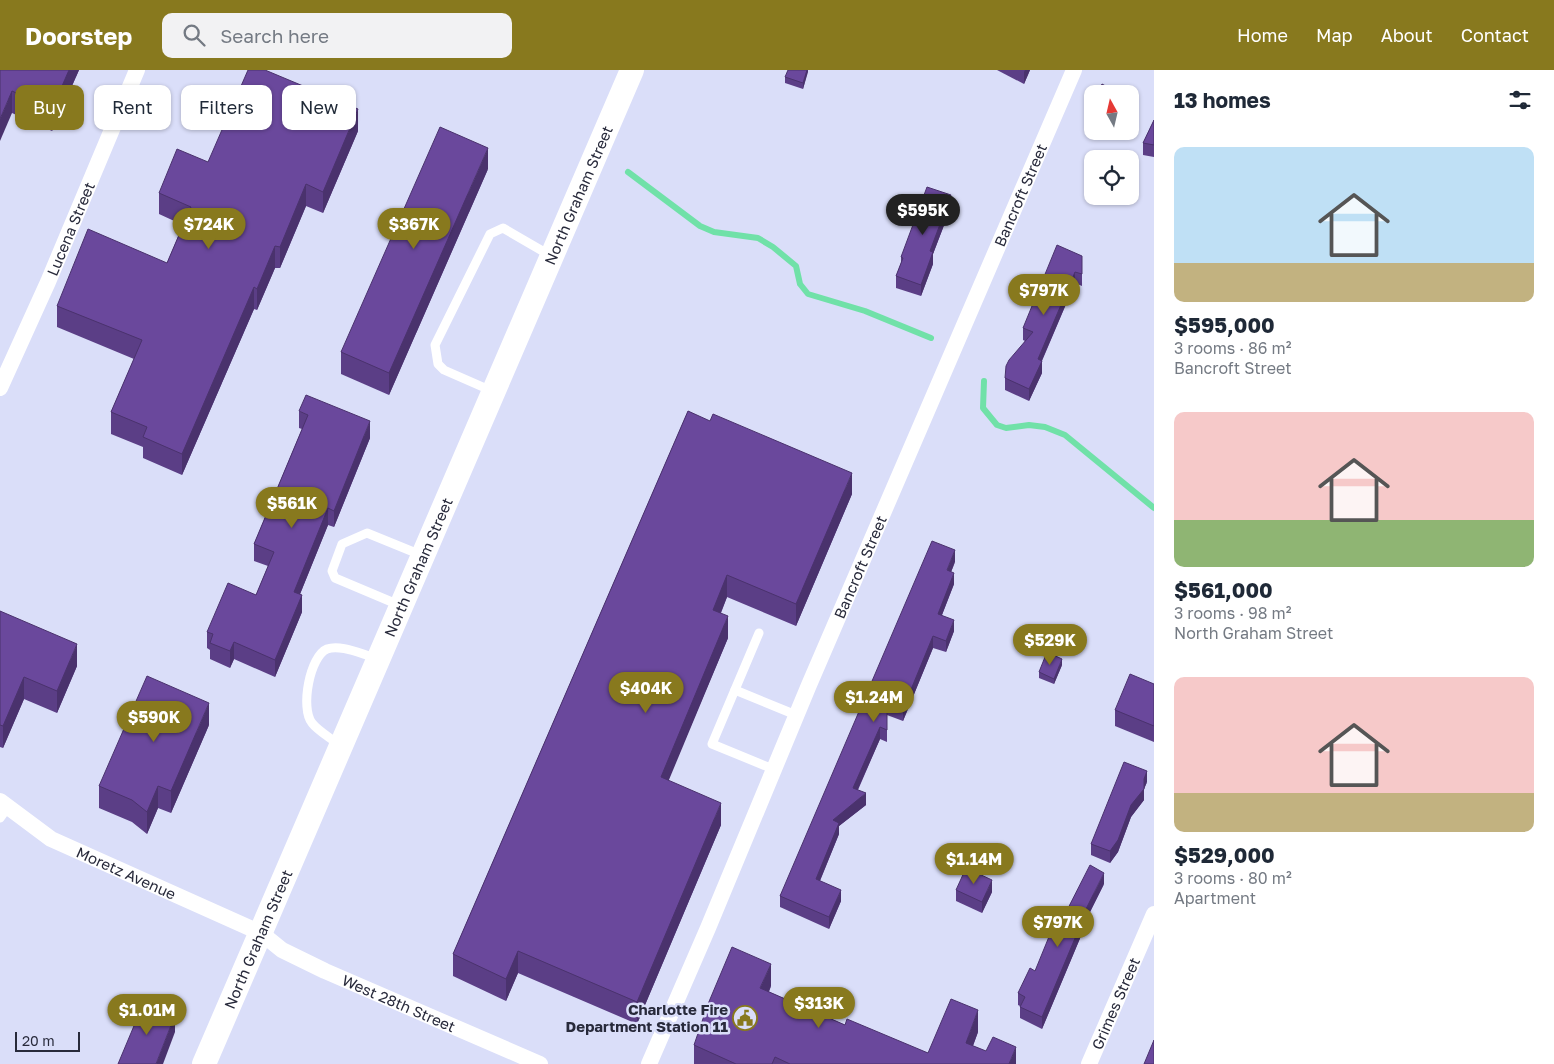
<!DOCTYPE html>
<html lang="en">
<head>
<meta charset="utf-8">
<style>
  body { margin:0; font-family:"Golos Text",sans-serif; background:#f2f2f3; color:#1f2937; height:100vh; display:flex; flex-direction:column; font-size:19px; white-space:nowrap }
  * { box-sizing:border-box; margin:0 }
  p { font-size:16px; color:#747a83 }
  .icon { flex:none; width:28px; height:28px; fill:none; stroke:currentColor; stroke-width:2; stroke-linecap:round; stroke-linejoin:round }
  .map { position:relative; flex:1; overflow:hidden }
  .side { display:flex; flex-direction:column; background:#fff; width:400px }
  .side>* { flex:none }
  .hud { position:absolute; left:15px; top:15px; width:475px; height:45px; display:flex; gap:10px }
  .needle { width:32px; rotate:352deg }
  .buttons { position:absolute; left:1084px; top:15px; display:grid; gap:10px }
  .buttons a { display:grid; place-items:center; width:55px; height:55px; border-radius:10px; background:#fff; box-shadow:0 1px 4px #0004; font-size:25px }
  .scale { position:absolute; left:15px; bottom:12px; width:65px; box-sizing:border-box; padding-left:5px; border:2px solid #282a3b; border-top:0; font-size:14px; line-height:18px; white-space:nowrap; color:#282a3b; -webkit-text-stroke:4px #dadef9; paint-order:stroke }
  .price { position:absolute; translate:-50% -42px; padding:0 11px; border-radius:18px; background:#88791e; color:#fff; font-size:16px; line-height:32px; filter:drop-shadow(0 1px 2px #0008) }
  .price::after { content:''; position:absolute; left:50%; top:30px; width:15px; height:11px; margin-left:-8px; background:inherit; clip-path:polygon(0 0,100% 0,50% 100%) }
  .price.on { background:#222; color:#fff }
  ul { padding:0; list-style:none }
  li { display:grid; align-content:center; gap:10px; height:265px; padding:0 20px }
  li span { display:grid; place-items:center; height:155px; border-radius:10px; color:#555 }
  li>.icon { margin-inline-start:auto }
  span .icon { width:90px; height:90px; fill:#fffc; stroke-width:1 }
  li b { font-size:21px }
  h2 { display:flex; justify-content:space-between; align-items:center; height:60px; padding:0 20px; font-size:21px }
  .pill { padding:0 18px; border-radius:10px; background:#fff; box-shadow:0 1px 4px #0004; font-size:18px; line-height:45px }
  .pill.on { background:#88791e; color:#fff }
  header { display:flex; align-items:center; gap:30px; box-sizing:border-box; height:70px; padding:0 25px; background:#88791e; color:#fff }
  header strong { font-size:24px }
  nav { display:flex; gap:28px; margin-inline-start:auto; font-size:18px }
  .search { width:350px; height:45px; background:#f2f2f3; display:flex; align-items:center; gap:12px; box-sizing:border-box; padding:0 18px; border-radius:10px; color:#747a83; font-size:19px }
  main { display:flex; flex:1; min-height:0 }
  .map>svg:first-child { display:block }
</style>
</head>
<body>
<header>
<strong>Doorstep</strong>
<div class="search"><svg class="icon" aria-label="search" viewBox="0 0 24 24"><circle cx="10" cy="10" r="6"/><path d="M15 15l6 6"/></svg>Search here</div>
<nav><a>Home</a><a>Map</a><a>About</a><a>Contact</a></nav>
</header>
<main>
<div class="map">
<svg width="1154" height="994" viewBox="0 0 1154 994">
  <rect width="100%" height="100%" fill="#dadef9"/>
  <g fill="none" stroke-linecap="round" stroke-linejoin="round">
    <g stroke="#70e1a8" stroke-width="6">
      <polyline points="628,102 700,156 714,162 758,168 773,177 796,196 800,214 808,224 865,241 931,268"/>
      <polyline points="984,311 983,338 997,355 1006,358 1029,355 1045,357 1065,365 1154,438"/>
    </g>
    <g stroke="#fff" stroke-width="9">
      <polyline points="492,321 444,300 438,294 435,275 490,164 503,158 551,186"/>
      <polyline points="399,535 335,508 332,501 342,474 367,463 421,485"/>
      <polyline points="759,563 712,674 773,699"/>
      <polyline points="735,620 796,645"/>
      <path d="M 339,675 C 331,668 318,661 312,653 C 300,638 310,586 327,579 C 341,574 363,585 377,588"/>
      <polyline points="0,748 8,737"/>
    </g>
    <g stroke="#fff" stroke-width="16">
      <path id="s1" d="M 0,318 L 48,212 L 137,0"/>
      <path id="s2" d="M 0,731 L 51,769 L 261,863 L 282,880 L 325,901 L 540,994"/>
      <path id="s3" d="M 649,994 L 708,858 L 809,615 L 1074,0"/>
      <path id="s4" d="M 1089,994 L 1154,844"/>
    </g>
    <path stroke="#fff" stroke-width="24" id="s5" d="M 204,994 L 632,0"/>
  </g>
  <g fill="#5b3e86">
    <polygon points="0,0 79,0 52,61 12,43"/>
    <polygon points="808,0 803,19 785,13 785,7"/>
    <polygon points="997,0 1030,0 1024,14"/>
    <polygon points="1092,33 1092,57 1089,51 1089,39"/>
    <polygon points="1154,50 1154,87 1143,85 1143,73"/>
    <polygon points="358,61 323,143 306,136 280,198 275,198 257,240 254,239 182,405 143,388 143,377 111,364 111,342 134,289 57,257 57,236 167,193 183,155 159,144 159,123 208,92"/>
    <polygon points="1095,61 1116,61 1113,67 1097,64"/>
    <polygon points="488,99 389,325 341,304 341,282"/>
    <polygon points="951,137 933,184 933,194 921,226 896,218 896,206 901,193 901,187"/>
    <polygon points="1082,186 1082,216 1075,213 1042,291 1042,303 1029,331 1005,320 1005,308 1025,271 1023,270 1023,258"/>
    <polygon points="299,341 370,368 334,457 328,455 300,524 302,542 275,607 234,589 230,598 210,589 210,580 207,578 207,562 256,525 268,496 254,491 254,474 302,359 299,358"/>
    <polygon points="688,341 852,424 796,556 727,527 721,543 728,568 668,710 721,755 637,954 518,903 506,931 453,906 453,884"/>
    <polygon points="955,492 951,502 954,514 942,545 954,561 946,582 933,578 903,651 887,645 887,672 880,669 858,720 866,735 839,756 839,764 820,811 841,831 829,859 780,837 780,826"/>
    <polygon points="0,541 77,596 57,643 24,629 3,678 0,677"/>
    <polygon points="1062,595 1054,614 1039,608 1039,602"/>
    <polygon points="1154,614 1154,672 1115,656 1115,640"/>
    <polygon points="209,655 171,743 158,738 147,764 132,752 99,738 99,716"/>
    <polygon points="1147,712 1144,719 1144,730 1131,747 1118,782 1110,793 1091,785 1091,774"/>
    <polygon points="1104,814 1081,860 1081,866 1042,959 1020,948 1020,936 1018,935 1018,923 1035,901 1060,854"/>
    <polygon points="956,820 992,822 982,843 956,831"/>
    <polygon points="771,916 769,922 845,955 928,983 978,962 973,976 1016,994 694,994 694,975"/>
  </g>
  <g fill="#4a326d">
    <polygon points="69,0 79,0 52,61 52,39"/>
    <polygon points="807,0 808,0 808,2 803,19 803,13"/>
    <polygon points="1025,0 1030,0 1024,14 1024,2"/>
    <polygon points="12,21 12,43 0,71 0,49"/>
    <polygon points="358,39 358,61 323,143 323,122"/>
    <polygon points="488,78 488,99 389,325 389,303"/>
    <polygon points="306,114 306,136 280,198 280,177"/>
    <polygon points="951,125 951,137 933,184 933,194 921,226 921,215 930,181"/>
    <polygon points="275,176 275,198 257,240 257,219"/>
    <polygon points="1075,202 1075,213 1039,297 1042,291 1042,303 1029,331 1029,319 1038,289"/>
    <polygon points="254,217 254,239 182,405 182,384"/>
    <polygon points="370,351 370,368 334,457 334,441"/>
    <polygon points="852,403 852,424 796,556 796,534"/>
    <polygon points="328,438 328,455 294,539 294,522"/>
    <polygon points="955,480 955,492 947,512 947,500"/>
    <polygon points="954,503 954,514 938,555 938,544"/>
    <polygon points="727,505 727,527 713,562 713,540"/>
    <polygon points="302,525 302,542 275,607 275,590"/>
    <polygon points="728,546 728,568 661,729 661,707"/>
    <polygon points="954,550 954,561 946,582 946,571"/>
    <polygon points="933,566 933,578 903,651 903,639"/>
    <polygon points="234,572 234,589 230,598 230,581"/>
    <polygon points="77,574 77,596 57,643 57,621"/>
    <polygon points="1062,589 1062,595 1054,614 1054,609"/>
    <polygon points="24,607 24,629 3,678 3,656"/>
    <polygon points="209,633 209,655 171,743 171,721"/>
    <polygon points="880,657 880,669 853,730 853,718"/>
    <polygon points="1147,701 1147,712 1144,719 1144,730 1131,747 1118,782 1110,793 1110,781"/>
    <polygon points="158,716 158,738 147,764 147,742"/>
    <polygon points="866,723 866,735 839,756 839,764 816,820 816,809 833,750"/>
    <polygon points="721,733 721,755 637,954 637,932"/>
    <polygon points="1104,803 1104,814 1081,860 1081,866 1042,959 1042,947 1079,853"/>
    <polygon points="992,810 992,822 982,843 982,832"/>
    <polygon points="841,820 841,831 829,859 829,847"/>
    <polygon points="518,881 518,903 506,931 506,909"/>
    <polygon points="771,894 771,916 760,940 760,918"/>
    <polygon points="978,940 978,962 966,994 966,973"/>
    <polygon points="175,945 175,962 163,994 156,994"/>
    <polygon points="1016,977 1016,994 1009,994"/>
  </g>
  <g fill="#6a489c" stroke="#4a326d">
    <polygon points="0,0 69,0 52,39 12,21 0,49"/>
    <polygon points="248,0 265,0 358,39 323,122 306,114 280,177 275,176 257,219 254,217 182,384 143,367 147,357 111,342 142,270 57,236 88,159 167,193 191,137 159,123 177,79 208,92"/>
    <polygon points="788,0 807,0 803,13 785,7"/>
    <polygon points="1102,14 1120,24 1097,24"/>
    <polygon points="1092,33 1092,45 1089,39"/>
    <polygon points="1154,50 1154,75 1143,73"/>
    <polygon points="440,57 488,78 389,303 341,282"/>
    <polygon points="927,117 951,125 930,181 933,182 921,215 896,206 903,188 901,187"/>
    <polygon points="1057,175 1082,186 1082,204 1075,202 1038,289 1042,291 1029,319 1005,308 1006,296 1009,290 1033,262 1023,258"/>
    <polygon points="306,325 370,351 334,441 328,438 294,522 302,525 275,590 234,572 230,581 210,573 213,564 207,562 228,513 256,525 274,482 254,474 308,345 299,341"/>
    <polygon points="688,341 710,351 713,344 852,403 796,534 727,505 713,540 728,546 661,707 721,733 637,932 518,881 506,909 453,884"/>
    <polygon points="932,471 955,480 947,500 954,503 938,544 954,550 946,571 933,566 903,639 887,633 887,660 880,657 853,718 866,723 833,750 839,753 816,809 841,820 829,847 780,826"/>
    <polygon points="0,541 77,574 57,621 24,607 3,656 0,655"/>
    <polygon points="1047,582 1062,589 1054,609 1039,602"/>
    <polygon points="1130,604 1154,614 1154,656 1115,640"/>
    <polygon points="147,606 209,633 171,721 158,716 147,742 132,730 99,716"/>
    <polygon points="1124,692 1147,701 1144,709 1144,719 1131,735 1118,770 1110,781 1091,774"/>
    <polygon points="1090,795 1104,803 1079,853 1081,854 1042,947 1020,937 1025,927 1018,923 1030,898 1035,901 1055,852 1060,854"/>
    <polygon points="966,798 992,810 982,832 956,820"/>
    <polygon points="732,877 771,894 760,918 845,955 847,949 928,983 951,929 978,940 966,973 986,981 993,967 1016,977 1009,994 790,994 775,987 772,994 736,994 694,975 708,934"/>
    <polygon points="144,932 175,945 156,994 118,994"/>
    <polygon points="1154,970 1154,994 1144,994"/>
  </g>
  <defs>
    <symbol id="civic-ring" viewBox="-11 -11 22 22"><circle r="9.5" fill="#dadef9" stroke="#88791e" stroke-width="1.5"/><path d="M-.6-6.5H3V-4.5H.6V-3L4-1V1h2V6H-6V1h2V-1L-.6-3ZM-1.2 2.5V6h2.4V2.5Z" fill="#88791e"/></symbol>
  </defs>
  <g fill-rule="evenodd">
    <use href="#civic-ring" x="731" y="934" width="28" height="28"/>
  </g>
  <g text-anchor="middle" dominant-baseline="central" stroke-width="5" stroke-linejoin="round" paint-order="stroke">
    <g font-size="15" fill="#282a3b" stroke="#dadef9">
      <text stroke="none"><textPath href="#s3" startOffset="945">Bancroft Street</textPath></text>
      <text stroke="none"><textPath href="#s5" startOffset="946">North Graham Street</textPath></text>
      <text stroke="none"><textPath href="#s1" startOffset="174">Lucena Street</textPath></text>
      <text stroke="none"><textPath href="#s3" startOffset="540">Bancroft Street</textPath></text>
      <text stroke="none"><textPath href="#s5" startOffset="541">North Graham Street</textPath></text>
      <text stroke="none"><textPath href="#s2" startOffset="146">Moretz Avenue</textPath></text>
      <text stroke="none"><textPath href="#s5" startOffset="136">North Graham Street</textPath></text>
      <text stroke="none"><textPath href="#s2" startOffset="449">West 28th Street</textPath></text>
      <text stroke="none"><textPath href="#s4" startOffset="66">Grimes Street</textPath></text>
    </g>
    <g font-size="15" font-weight="bold" fill="#282a3b" stroke="#dadef9" text-anchor="end">
      <text x="728" y="939">Charlotte Fire<tspan x="728" dy="17">Department Station 11</tspan></text>
    </g>
  </g>
</svg>
<div class="buttons">
<a><svg class="needle" viewBox="-14 -14 28 28"><path d="M0-13l5 13h-10z" fill="#e53935"/><path d="M0 13l5-13h-10z" fill="#747a83"/></svg></a>
<a><svg class="icon" aria-label="locate" viewBox="0 0 24 24"><circle cx="12" cy="12" r="6"/><path d="M12 2v4M12 18v4M2 12h4M18 12h4"/></svg></a>
</div>
<div class="scale">20 m</div>
<b class="price on" style="left:923px;top:166px">$595K</b>
<b class="price" style="left:209px;top:180px">$724K</b>
<b class="price" style="left:414px;top:180px">$367K</b>
<b class="price" style="left:1044px;top:246px">$797K</b>
<b class="price" style="left:292px;top:459px">$561K</b>
<b class="price" style="left:1050px;top:596px">$529K</b>
<b class="price" style="left:646px;top:644px">$404K</b>
<b class="price" style="left:874px;top:653px">$1.24M</b>
<b class="price" style="left:154px;top:673px">$590K</b>
<b class="price" style="left:974px;top:815px">$1.14M</b>
<b class="price" style="left:1058px;top:878px">$797K</b>
<b class="price" style="left:819px;top:959px">$313K</b>
<b class="price" style="left:147px;top:966px">$1.01M</b>
<div class="hud">
<a class="pill on">Buy</a>
<a class="pill">Rent</a>
<a class="pill">Filters</a>
<a class="pill">New</a>
</div>
</div>
<section class="side">
<h2>13 homes<svg class="icon" aria-label="filters" viewBox="0 0 24 24"><path d="M4 7h16M4 17h16"/><circle cx="9" cy="7" r="2"/><circle cx="15" cy="17" r="2"/></svg></h2>
<ul>
<li><span style="background:linear-gradient(#bfe0f5 75%,#c2b280 0)"><svg class="icon" aria-label="home" viewBox="0 0 24 24"><path d="M3 11l9-7 9 7M6 9v11h12V9"/></svg></span><div><b>$595,000</b><p>3 rooms · 86 m²</p><p>Bancroft Street</p></div></li>
<li><span style="background:linear-gradient(#f6c9c9 70%,#8fb573 0)"><svg class="icon" aria-label="home" viewBox="0 0 24 24"><path d="M3 11l9-7 9 7M6 9v11h12V9"/></svg></span><div><b>$561,000</b><p>3 rooms · 98 m²</p><p>North Graham Street</p></div></li>
<li><span style="background:linear-gradient(#f6c9c9 75%,#c2b280 0)"><svg class="icon" aria-label="home" viewBox="0 0 24 24"><path d="M3 11l9-7 9 7M6 9v11h12V9"/></svg></span><div><b>$529,000</b><p>3 rooms · 80 m²</p><p>Apartment</p></div></li>
</ul>
</section>
</main>
</body>
</html>
